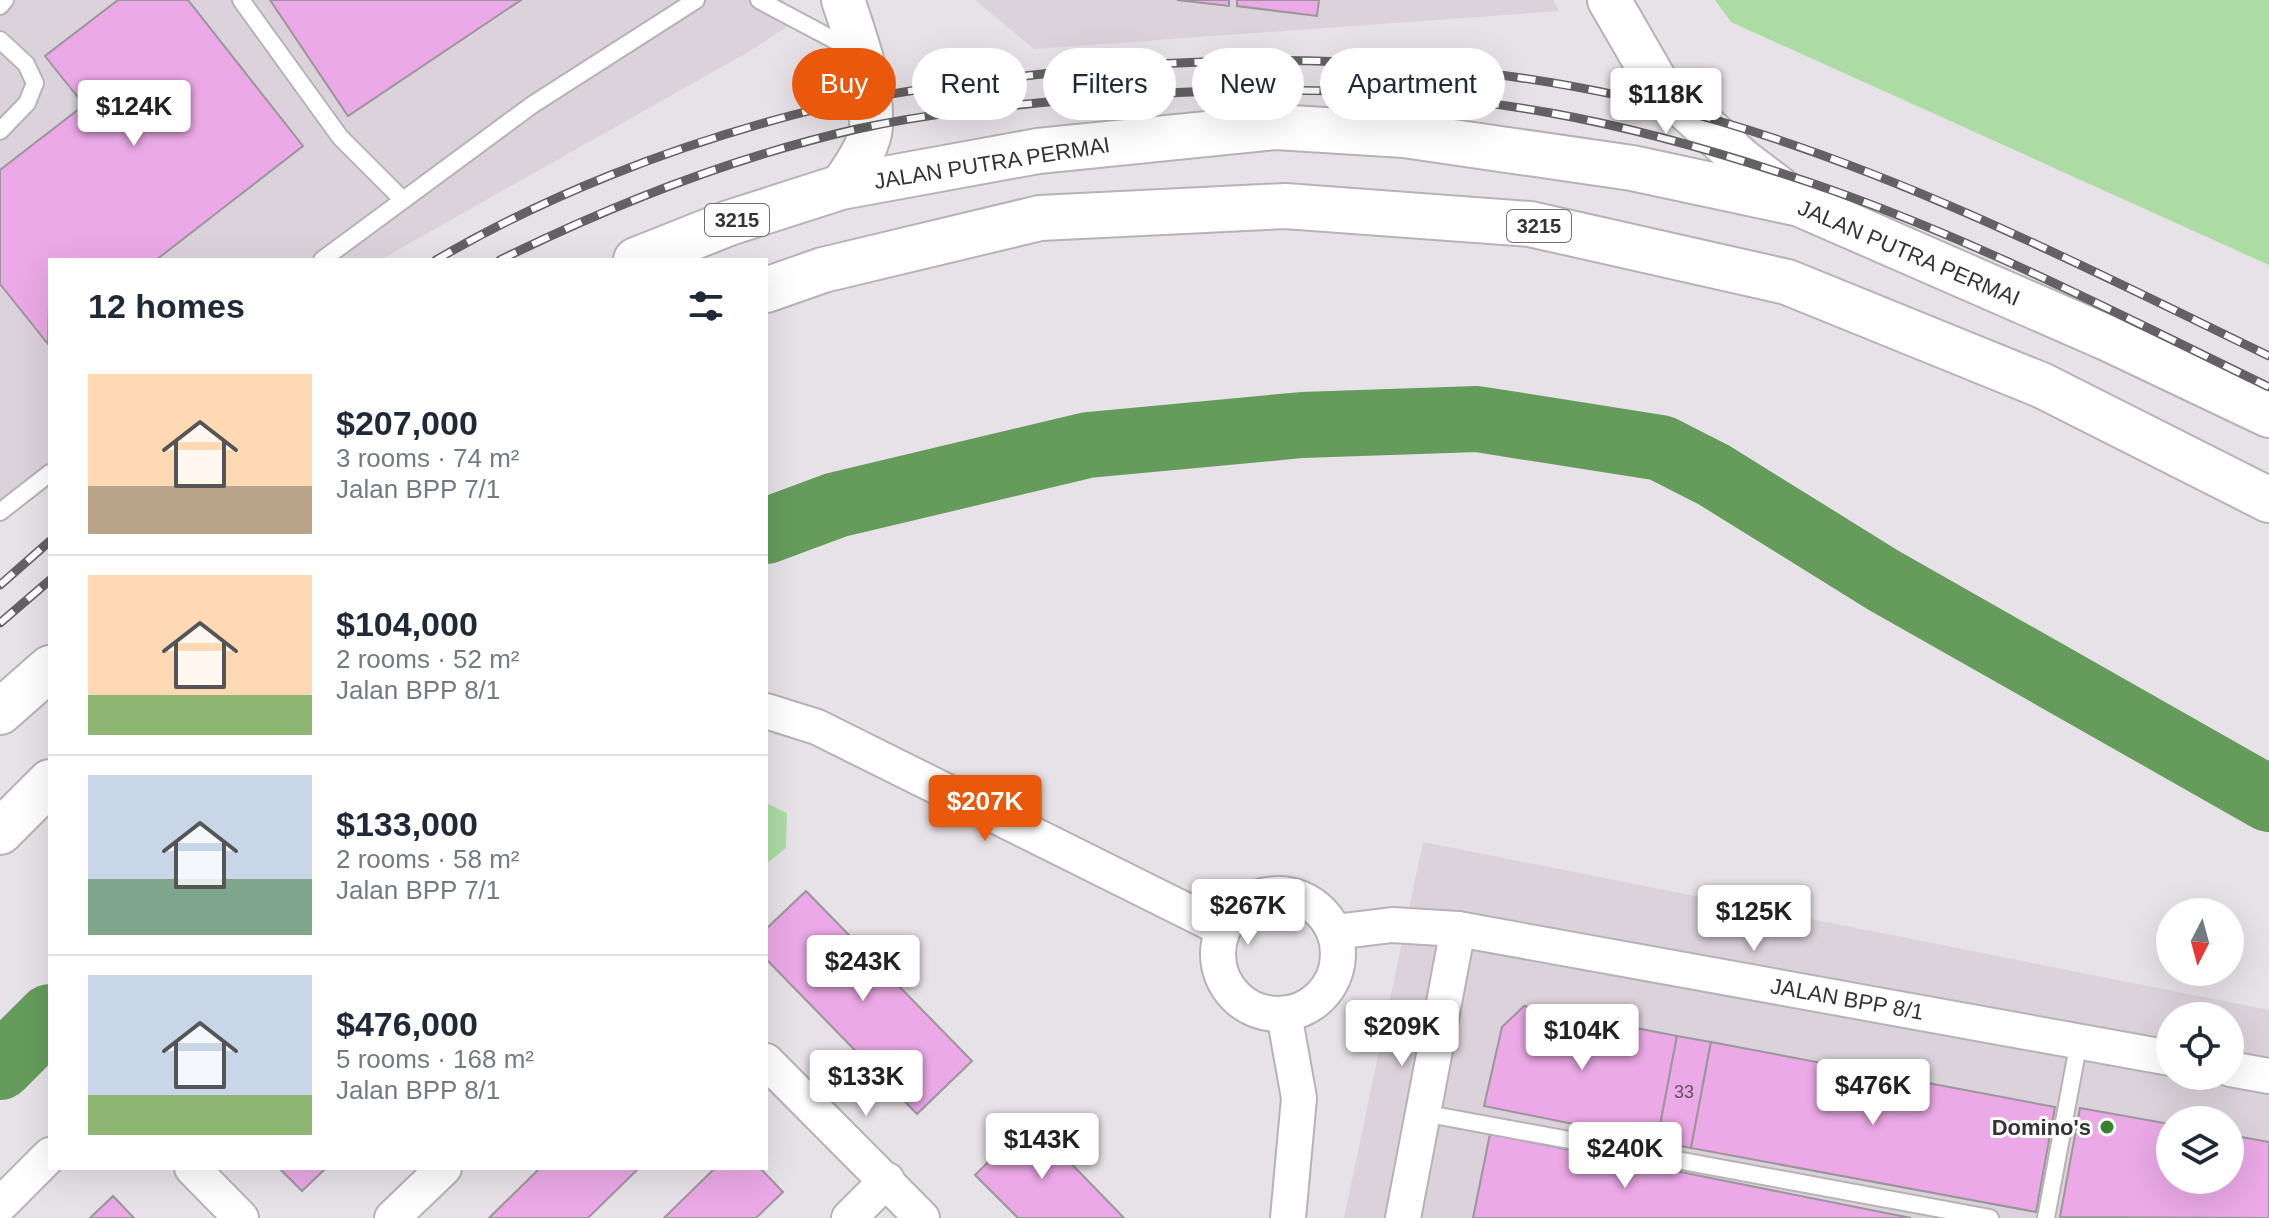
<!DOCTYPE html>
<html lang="en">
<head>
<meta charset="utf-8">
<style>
  body { margin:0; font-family:Helvetica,sans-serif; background:#f2f2f3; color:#1f2937; height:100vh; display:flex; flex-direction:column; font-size:30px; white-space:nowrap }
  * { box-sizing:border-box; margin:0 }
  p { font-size:26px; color:#747a83 }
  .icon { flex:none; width:44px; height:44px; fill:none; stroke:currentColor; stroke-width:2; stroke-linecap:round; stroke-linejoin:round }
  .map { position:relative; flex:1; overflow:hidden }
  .sheet { position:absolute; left:48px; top:258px; width:720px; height:912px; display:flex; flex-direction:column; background:#fff; border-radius:0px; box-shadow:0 8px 32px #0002 }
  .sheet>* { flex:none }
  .top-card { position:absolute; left:792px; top:48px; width:760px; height:72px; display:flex; gap:16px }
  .needle { width:52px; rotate:186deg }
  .buttons { position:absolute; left:2156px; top:898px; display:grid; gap:16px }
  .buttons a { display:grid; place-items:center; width:88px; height:88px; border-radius:50%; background:#fff; box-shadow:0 8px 32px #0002; font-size:40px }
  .price { position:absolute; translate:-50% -68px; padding:0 18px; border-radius:8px; background:#fff; color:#222; font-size:26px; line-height:52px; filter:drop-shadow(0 2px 4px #0008) }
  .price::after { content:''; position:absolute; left:50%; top:48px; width:24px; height:18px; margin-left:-12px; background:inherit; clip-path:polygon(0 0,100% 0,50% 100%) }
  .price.current { background:#ea580c; color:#fff }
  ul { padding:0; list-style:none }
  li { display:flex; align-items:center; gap:24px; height:200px; padding:0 40px }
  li+li { border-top:2px solid #e0e1e3 }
  li span { display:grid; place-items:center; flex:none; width:224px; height:160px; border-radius:0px; color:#555 }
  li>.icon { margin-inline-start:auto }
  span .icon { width:96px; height:96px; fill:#fffc; stroke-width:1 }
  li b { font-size:34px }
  h2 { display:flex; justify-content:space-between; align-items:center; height:96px; padding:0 40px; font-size:34px }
  .chip { padding:0 28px; border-radius:36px; background:#fff; box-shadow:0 8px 32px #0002; font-size:28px; line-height:72px }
  .chip.current { background:#ea580c; color:#fff }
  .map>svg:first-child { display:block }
</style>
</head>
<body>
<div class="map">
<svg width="2269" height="1218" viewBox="0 0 2269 1218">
  <rect width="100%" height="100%" fill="#e7e2e7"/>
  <g fill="#dcd2db" fill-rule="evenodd">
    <polygon points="0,0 783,0 800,18 755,48 380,260 50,260 50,472 0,507"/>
    <polygon points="975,0 1553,0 1559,11 1034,49"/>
    <path d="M 1423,842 L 2269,1010 L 2269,1218 L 1344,1218 ZM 2170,1016 L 2230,1016 L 2230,1076 L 2170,1076 ZM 2170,1120 L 2230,1120 L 2230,1180 L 2170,1180 Z"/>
  </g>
  <g fill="#acdca3">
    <polygon points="1715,0 2269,0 2269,265 1731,22"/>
    <polygon points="766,803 787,813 786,848 766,864"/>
  </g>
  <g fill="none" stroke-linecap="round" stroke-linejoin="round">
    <g stroke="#659c5c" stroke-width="66">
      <polyline points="766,531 836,505 1088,445 1302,425 1477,419 1661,448 1714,475 1883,580 2269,799"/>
      <polyline points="0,1067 50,1017"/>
    </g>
  </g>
  <g fill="#eba9e7" stroke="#9b969a" stroke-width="2">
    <polygon points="118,0 188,0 303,146 156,260 50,260 48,344 0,284 0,170 84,105 45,56"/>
    <polygon points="270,0 521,0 348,116"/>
    <polygon points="1177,0 1229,0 1229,6"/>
    <polygon points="1237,0 1319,0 1317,16 1237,6"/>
    <polygon points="806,891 972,1061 917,1114 766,959 766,929"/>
    <polygon points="1524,1006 1677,1036 1657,1141 1484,1106 1502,1027"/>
    <polygon points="1677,1036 1711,1042 1691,1148 1657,1141"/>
    <polygon points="1711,1042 2055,1107 2036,1212 1691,1148"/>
    <polygon points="2080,1108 2170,1124 2170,1180 2230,1180 2230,1135 2269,1142 2269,1218 2060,1217"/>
    <polygon points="1030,1121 1124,1218 1018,1218 975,1175"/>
    <polygon points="1490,1134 1911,1218 1473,1218"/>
    <polygon points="279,1168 326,1168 302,1191"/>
    <polygon points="540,1168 639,1168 588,1218 489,1218"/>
    <polygon points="715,1168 760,1168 783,1192 756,1218 664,1218"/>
    <polygon points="113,1196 134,1218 90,1218"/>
  </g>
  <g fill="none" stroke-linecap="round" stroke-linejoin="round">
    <defs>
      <g id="service">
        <polyline points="241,0 340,137 401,198"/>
        <polyline points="759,0 853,50"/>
        <polyline points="0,6 5,0"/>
        <polyline points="0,40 26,64 35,83 27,103 0,131"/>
        <polyline points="322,260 532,105 696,0"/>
        <polyline points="0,512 50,473"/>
        <polyline points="1423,1113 1990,1218"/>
        <polyline points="2046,1218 2079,1041"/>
      </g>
      <g id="minor">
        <polyline points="766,711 817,727 1223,929"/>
        <circle cx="1278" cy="954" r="60"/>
        <polyline points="1335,932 1392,925 1458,929 2170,1058"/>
        <polyline points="1284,1014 1299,1098 1288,1218"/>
        <polyline points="766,1061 922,1218"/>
        <polyline points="2230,1069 2269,1076"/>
        <polyline points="192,1168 241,1218"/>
        <polyline points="0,1205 50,1155"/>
        <polyline points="392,1218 444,1168"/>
        <polyline points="849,1218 887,1180"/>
        <polyline points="1403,1218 1458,929"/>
      </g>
      <g id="tertiary">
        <polyline points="1609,0 1657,83 1742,160 1800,204"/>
        <path d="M 841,187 C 852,170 870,147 871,126 C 873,84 856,39 843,0"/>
      </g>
      <g id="primary">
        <polyline points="636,260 729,223 841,187 1038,151 1276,127 1404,135 1632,168 1800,204 2107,338 2269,415"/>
        <polyline points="766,290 823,270 1040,218 1285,206 1530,224 1787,282 2041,385 2269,500"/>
        <polyline points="0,712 50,668"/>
        <polyline points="0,832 50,782"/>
      </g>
    </defs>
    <use href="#service" stroke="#b6b2b6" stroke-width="20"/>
    <use href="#minor" stroke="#b6b2b6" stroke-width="38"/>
    <use href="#tertiary" stroke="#b6b2b6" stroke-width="46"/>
    <use href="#primary" stroke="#b6b2b6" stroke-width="48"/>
    <use href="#service" stroke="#fff" stroke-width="16"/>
    <use href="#minor" stroke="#fff" stroke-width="34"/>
    <use href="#tertiary" stroke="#fff" stroke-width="42"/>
    <use href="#primary" stroke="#fff" stroke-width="44"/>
    <defs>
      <g id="rail">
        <path d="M 436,260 C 545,196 671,147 793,115 C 880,92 970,82 1060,72 C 1280,49 1505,58 1719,121 C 1912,178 2089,269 2269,356"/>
        <path d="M 500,260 C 614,204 733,157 857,129 C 930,113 1004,106 1078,99 C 1235,86 1395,85 1551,113 C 1629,127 1708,149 1784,174 C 1953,228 2110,310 2269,387"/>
        <polyline points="0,585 50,541"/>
        <polyline points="0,623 50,580"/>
      </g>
    </defs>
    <use href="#rail" stroke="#636163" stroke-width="9"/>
    <use href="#rail" stroke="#fff" stroke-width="6" stroke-dasharray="18" stroke-linecap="butt"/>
  </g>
  <circle fill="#37822b" stroke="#fff" stroke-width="3" cx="2107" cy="1127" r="8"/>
  <g text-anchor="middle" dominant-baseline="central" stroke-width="6" stroke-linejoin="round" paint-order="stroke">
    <g font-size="18" fill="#625062">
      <text x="1684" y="1092">33</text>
    </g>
    <g fill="#fff" stroke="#727072" stroke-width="2">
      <rect x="705" y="204" width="64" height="32" rx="6"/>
      <rect x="1507" y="210" width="64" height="32" rx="6"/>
    </g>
    <g font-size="20" font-weight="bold" fill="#353335">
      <text x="737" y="220">3215</text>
      <text x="1539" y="226">3215</text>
    </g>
    <g font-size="22" fill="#353335" stroke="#fff">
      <text transform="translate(992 163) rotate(-9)">JALAN PUTRA PERMAI</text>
      <text transform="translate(1909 253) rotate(23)">JALAN PUTRA PERMAI</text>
      <text transform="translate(1847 999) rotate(10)">JALAN BPP 8/1</text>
    </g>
    <g font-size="22" font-weight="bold" fill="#353335" stroke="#fff" text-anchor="end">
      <text x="2091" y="1127">Domino's</text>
    </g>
  </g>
</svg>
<div class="buttons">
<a><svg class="needle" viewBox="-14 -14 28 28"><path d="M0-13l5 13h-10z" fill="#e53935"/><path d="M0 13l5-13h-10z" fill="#747a83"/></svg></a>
<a><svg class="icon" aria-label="locate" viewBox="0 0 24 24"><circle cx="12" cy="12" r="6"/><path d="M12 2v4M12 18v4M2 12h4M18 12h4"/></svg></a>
<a><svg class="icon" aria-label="layers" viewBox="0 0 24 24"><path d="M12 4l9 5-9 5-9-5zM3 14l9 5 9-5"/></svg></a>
</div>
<b class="price" style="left:1666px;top:136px">$118K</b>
<b class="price" style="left:134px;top:148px">$124K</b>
<b class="price current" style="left:985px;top:843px">$207K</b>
<b class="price" style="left:1248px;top:947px">$267K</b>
<b class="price" style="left:1754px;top:953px">$125K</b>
<b class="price" style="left:863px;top:1003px">$243K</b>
<b class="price" style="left:1402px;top:1068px">$209K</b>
<b class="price" style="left:1582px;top:1072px">$104K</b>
<b class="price" style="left:866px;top:1118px">$133K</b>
<b class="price" style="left:1873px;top:1127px">$476K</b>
<b class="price" style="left:1042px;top:1181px">$143K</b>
<b class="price" style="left:1625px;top:1190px">$240K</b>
<div class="top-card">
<a class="chip current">Buy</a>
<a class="chip">Rent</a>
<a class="chip">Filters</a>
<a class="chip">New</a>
<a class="chip">Apartment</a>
</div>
<section class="sheet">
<h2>12 homes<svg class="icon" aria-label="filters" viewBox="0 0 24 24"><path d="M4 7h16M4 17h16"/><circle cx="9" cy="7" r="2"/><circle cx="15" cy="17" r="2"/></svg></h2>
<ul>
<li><span style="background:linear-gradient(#ffd9b3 70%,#b9a48a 0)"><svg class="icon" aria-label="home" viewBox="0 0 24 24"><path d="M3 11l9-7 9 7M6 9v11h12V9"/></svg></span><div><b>$207,000</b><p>3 rooms · 74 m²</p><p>Jalan BPP 7/1</p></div></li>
<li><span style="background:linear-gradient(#ffd9b3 75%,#8fb573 0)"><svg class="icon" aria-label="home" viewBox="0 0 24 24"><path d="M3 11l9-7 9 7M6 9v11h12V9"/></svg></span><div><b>$104,000</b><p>2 rooms · 52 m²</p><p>Jalan BPP 8/1</p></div></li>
<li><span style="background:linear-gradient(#c9d6e8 65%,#7fa58c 0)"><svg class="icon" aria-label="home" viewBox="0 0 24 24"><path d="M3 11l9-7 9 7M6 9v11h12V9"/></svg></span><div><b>$133,000</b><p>2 rooms · 58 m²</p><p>Jalan BPP 7/1</p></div></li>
<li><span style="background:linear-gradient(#c9d6e8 75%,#8fb573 0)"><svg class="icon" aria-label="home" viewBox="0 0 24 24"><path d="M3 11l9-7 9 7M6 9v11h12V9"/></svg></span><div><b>$476,000</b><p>5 rooms · 168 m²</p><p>Jalan BPP 8/1</p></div></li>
</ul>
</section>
</div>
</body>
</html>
